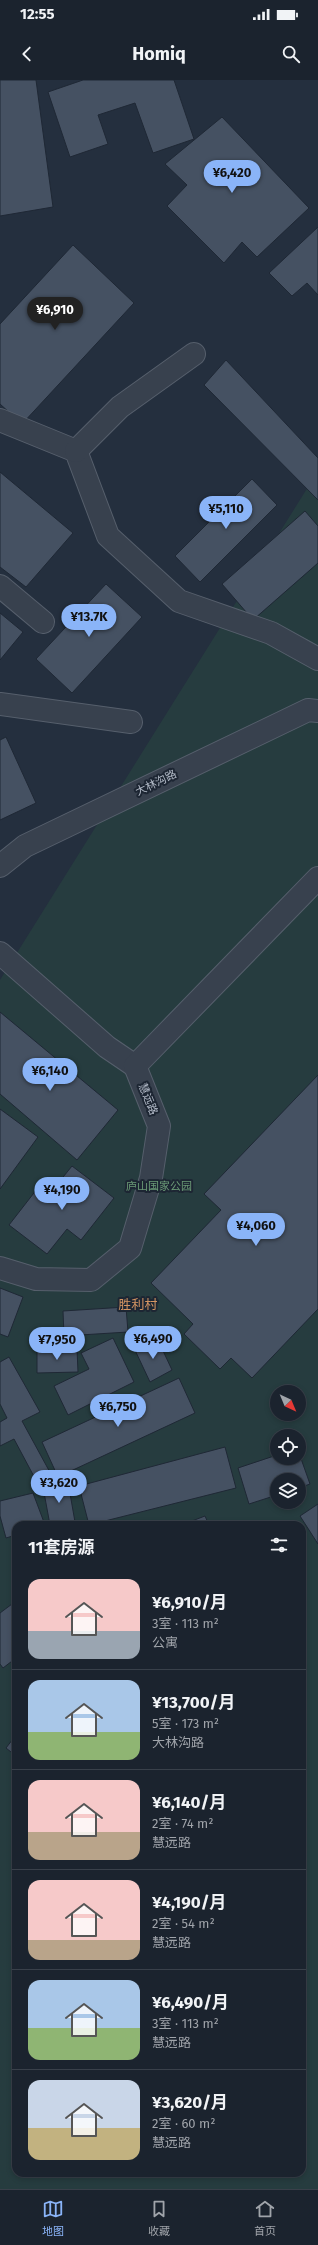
<!DOCTYPE html>
<html lang="zh">
<head>
<meta charset="utf-8">
<style>
  body { margin:0; font-family:"Fira Sans","Noto Sans SC",sans-serif; background:#282f3a; color:#f1f3f6; height:100vh; display:flex; flex-direction:column; font-size:15px; white-space:nowrap }
  * { box-sizing:border-box; margin:0 }
  p { font-size:13px; color:#a0a4aa }
  .icon { flex:none; width:22px; height:22px; fill:none; stroke:currentColor; stroke-width:2; stroke-linecap:round; stroke-linejoin:round }
  .map { position:relative; flex:1; overflow:hidden }
  .side { position:absolute; left:12px; top:1441px; width:294px; height:656px; display:flex; flex-direction:column; background:#1b232e; border-radius:12px; box-shadow:0 2px 6px #0003,0 0 0 1px #39404a }
  .side>* { flex:none }
  .needle { width:26px; rotate:136deg }
  .tools { position:absolute; left:270px; top:1305px; display:grid; gap:8px }
  .tools a { display:grid; place-items:center; width:36px; height:36px; border-radius:50%; background:#1b232e; box-shadow:0 2px 6px #0003,0 0 0 1px #39404a; font-size:20px }
  .price { position:absolute; translate:-50% -34px; padding:0 9px; border-radius:14px; background:#8ab4f8; color:#111; font-size:13px; line-height:26px; filter:drop-shadow(0 1px 2px #0008) }
  .price::after { content:''; position:absolute; left:50%; top:24px; width:12px; height:9px; margin-left:-6px; background:inherit; clip-path:polygon(0 0,100% 0,50% 100%) }
  .price.current { background:#222; color:#fff }
  ul { padding:0; list-style:none }
  li { display:flex; align-items:center; gap:12px; height:100px; padding:0 16px }
  li+li { border-top:1px solid #39404a }
  li span { display:grid; place-items:center; flex:none; width:112px; height:80px; border-radius:12px; color:#555 }
  li>.icon { margin-inline-start:auto }
  span .icon { width:48px; height:48px; fill:#fffc; stroke-width:1 }
  li b { font-size:17px }
  h2 { display:flex; justify-content:space-between; align-items:center; height:48px; padding:0 16px; font-size:17px }
  .status { display:flex; justify-content:space-between; align-items:center; height:28px; padding:0 20px; background:#1b232e; direction:ltr }
  .status svg { height:11px; fill:currentColor }
  header { display:flex; justify-content:space-between; align-items:center; height:52px; padding:0 16px; background:#1b232e; font-size:18px; font-weight:700 }
  .dock { display:flex; justify-content:space-around; align-items:center; height:56px; border-top:1px solid #39404a; background:#1b232e; font-size:11px; color:#a0a4aa }
  .dock a { display:grid; justify-items:center; gap:2px }
  .dock .current { color:#8ab4f8 }
  .map>svg:first-child { display:block }
</style>
</head>
<body>
<div class="status"><b>12:55</b><svg viewBox="0 0 49 12"><path d="M0 12V9h3v3zM5 12V6h3v6zM10 12V3h3v9zM15 12V0h3v12zM26 1h20v11H26zM47 4h2v5h-2z"/></svg></div>
<header><svg class="icon" aria-label="back" viewBox="0 0 24 24"><path d="M15 5l-7 7 7 7"/></svg>Homiq<svg class="icon" aria-label="search" viewBox="0 0 24 24"><circle cx="10" cy="10" r="6"/><path d="M15 15l6 6"/></svg></header>
<div class="map">
<svg width="318" height="2109" viewBox="0 0 318 2109">
  <rect width="100%" height="100%" fill="#242f3e"/>
  <path fill="#263c3f" fill-rule="evenodd" d="M 318,391 L 318,2109 L 0,2109 L 0,900 ZM 277,1312 L 299,1312 L 299,1334 L 277,1334 ZM 277,1356 L 299,1356 L 299,1378 L 277,1378 ZM 277,1400 L 299,1400 L 299,1422 L 277,1422 ZM 16,1445 L 302,1445 L 302,2093 L 16,2093 Z"/>
  <g fill="#455162" stroke="#1f2835">
    <polygon points="0,0 36,0 53,127 0,136"/>
    <polygon points="83,0 174,0 194,59 153,73 135,23 98,35 108,64 70,77 48,12"/>
    <polygon points="222,37 309,128 257,177 242,162 224,183 167,126 187,105 165,84"/>
    <polygon points="318,147 318,215 307,203 292,216 269,193"/>
    <polygon points="73,165 134,223 22,344 0,324 0,244"/>
    <polygon points="226,280 318,378 318,420 204,305"/>
    <polygon points="0,392 73,453 26,507 0,487"/>
    <polygon points="252,399 277,425 200,502 175,476"/>
    <polygon points="305,431 318,446 318,483 253,540 222,504"/>
    <polygon points="106,504 142,537 72,613 36,579"/>
    <polygon points="0,533 23,552 0,580"/>
    <polygon points="6,657 36,723 0,740 0,660"/>
    <polygon points="0,932 118,1030 77,1080 0,1014"/>
    <polygon points="318,995 318,1229 252,1298 231,1278 220,1289 184,1254 193,1244 151,1203 221,1130 204,1114"/>
    <polygon points="0,1029 38,1057 0,1109"/>
    <polygon points="72,1086 114,1118 81,1160 67,1149 47,1174 9,1145 37,1109 47,1117"/>
    <polygon points="0,1208 23,1217 8,1257 0,1254"/>
    <polygon points="126,1227 128,1252 64,1256 63,1231"/>
    <polygon points="113,1258 134,1302 68,1335 54,1306 89,1289 81,1273"/>
    <polygon points="158,1260 172,1290 150,1302 134,1268"/>
    <polygon points="77,1269 78,1292 37,1293 37,1271"/>
    <polygon points="9,1277 40,1332 22,1341 52,1396 38,1404 14,1359 0,1366 0,1342 7,1338 0,1324 0,1282"/>
    <polygon points="179,1298 195,1333 58,1397 42,1362"/>
    <polygon points="225,1367 236,1408 89,1445 79,1406"/>
    <polygon points="299,1373 310,1404 299,1408 299,1400 277,1400 277,1415 249,1424 238,1388 277,1375 277,1378 299,1378"/>
    <polygon points="68,1402 75,1442 50,1445 43,1407"/>
    <polygon points="33,1413 45,1445 16,1445 16,1455 6,1458 0,1436 0,1421"/>
    <polygon points="318,1424 318,1464 300,1436"/>
    <polygon points="205,1436 209,1445 184,1445 184,1444"/>
    <polygon points="16,1521 16,1578 3,1588 0,1584 0,1533"/>
    <polygon points="16,1655 16,1676 6,1668"/>
  </g>
  <g fill="none" stroke-linecap="round" stroke-linejoin="round">
    <defs>
      <g id="street">
        <polyline points="0,340 76,371 108,456 179,521 271,553 318,579"/>
        <polyline points="76,371 120,327 194,274"/>
        <polyline points="0,506 43,542"/>
        <polyline points="0,624 131,642"/>
        <polyline points="0,786 25,766 308,630 318,631"/>
        <polyline points="0,873 107,967 135,986"/>
        <polyline points="0,1188 36,1199 91,1200 130,1168 151,1098 159,1046 135,986 318,798"/>
      </g>
    </defs>
    <use href="#street" stroke="#565f6c" stroke-width="24"/>
    <use href="#street" stroke="#38414e" stroke-width="22"/>
  </g>
  <g text-anchor="middle" dominant-baseline="central" stroke-width="4" stroke-linejoin="round" paint-order="stroke">
    <g font-size="11" fill="#b4bcc9" stroke="#1d2633">
      <text transform="translate(156 703) rotate(-26)">大林沟路</text>
      <text transform="translate(148 1019) rotate(68)">慧远路</text>
    </g>
    <g font-size="11" fill="#6b9a76" stroke="#1d2633">
      <text x="159" y="1106">庐山国家公园</text>
    </g>
    <g font-size="13" fill="#d59563" stroke="#1d2633">
      <text x="138" y="1224">胜利村</text>
    </g>
  </g>
</svg>
<div class="tools">
<a><svg class="needle" viewBox="-14 -14 28 28"><path d="M0-13l5 13h-10z" fill="#e53935"/><path d="M0 13l5-13h-10z" fill="#a0a4aa"/></svg></a>
<a><svg class="icon" aria-label="locate" viewBox="0 0 24 24"><circle cx="12" cy="12" r="6"/><path d="M12 2v4M12 18v4M2 12h4M18 12h4"/></svg></a>
<a><svg class="icon" aria-label="layers" viewBox="0 0 24 24"><path d="M12 4l9 5-9 5-9-5zM3 14l9 5 9-5"/></svg></a>
</div>
<b class="price" style="left:232px;top:114px">¥6,420</b>
<b class="price current" style="left:55px;top:251px">¥6,910</b>
<b class="price" style="left:226px;top:450px">¥5,110</b>
<b class="price" style="left:89px;top:558px">¥13.7K</b>
<b class="price" style="left:50px;top:1012px">¥6,140</b>
<b class="price" style="left:62px;top:1131px">¥4,190</b>
<b class="price" style="left:256px;top:1167px">¥4,060</b>
<b class="price" style="left:153px;top:1280px">¥6,490</b>
<b class="price" style="left:57px;top:1281px">¥7,950</b>
<b class="price" style="left:118px;top:1348px">¥6,750</b>
<b class="price" style="left:59px;top:1424px">¥3,620</b>
<section class="side">
<h2>11套房源<svg class="icon" aria-label="filters" viewBox="0 0 24 24"><path d="M4 7h16M4 17h16"/><circle cx="9" cy="7" r="2"/><circle cx="15" cy="17" r="2"/></svg></h2>
<ul>
<li><span style="background:linear-gradient(#f6c9c9 65%,#9aa5b1 0)"><svg class="icon" aria-label="home" viewBox="0 0 24 24"><path d="M3 11l9-7 9 7M6 9v11h12V9"/></svg></span><div><b>¥6,910/月</b><p>3室 · 113 m²</p><p>公寓</p></div></li>
<li><span style="background:linear-gradient(#a9c7e8 65%,#8fb573 0)"><svg class="icon" aria-label="home" viewBox="0 0 24 24"><path d="M3 11l9-7 9 7M6 9v11h12V9"/></svg></span><div><b>¥13,700/月</b><p>5室 · 173 m²</p><p>大林沟路</p></div></li>
<li><span style="background:linear-gradient(#f6c9c9 65%,#b9a48a 0)"><svg class="icon" aria-label="home" viewBox="0 0 24 24"><path d="M3 11l9-7 9 7M6 9v11h12V9"/></svg></span><div><b>¥6,140/月</b><p>2室 · 74 m²</p><p>慧远路</p></div></li>
<li><span style="background:linear-gradient(#f6c9c9 75%,#b9a48a 0)"><svg class="icon" aria-label="home" viewBox="0 0 24 24"><path d="M3 11l9-7 9 7M6 9v11h12V9"/></svg></span><div><b>¥4,190/月</b><p>2室 · 54 m²</p><p>慧远路</p></div></li>
<li><span style="background:linear-gradient(#a9c7e8 60%,#8fb573 0)"><svg class="icon" aria-label="home" viewBox="0 0 24 24"><path d="M3 11l9-7 9 7M6 9v11h12V9"/></svg></span><div><b>¥6,490/月</b><p>3室 · 113 m²</p><p>慧远路</p></div></li>
<li><span style="background:linear-gradient(#c9d6e8 60%,#c2b280 0)"><svg class="icon" aria-label="home" viewBox="0 0 24 24"><path d="M3 11l9-7 9 7M6 9v11h12V9"/></svg></span><div><b>¥3,620/月</b><p>2室 · 60 m²</p><p>慧远路</p></div></li>
</ul>
</section>
</div>
<nav class="dock">
<a class="current"><svg class="icon" aria-label="map" viewBox="0 0 24 24"><path d="M3 6l6-2 6 2 6-2v14l-6 2-6-2-6 2zM9 4v14M15 6v14"/></svg>地图</a>
<a><svg class="icon" aria-label="saved" viewBox="0 0 24 24"><path d="M7 4h10v16l-5-4-5 4z"/></svg>收藏</a>
<a><svg class="icon" aria-label="home" viewBox="0 0 24 24"><path d="M3 11l9-7 9 7M6 9v11h12V9"/></svg>首页</a>
</nav>
</body>
</html>
